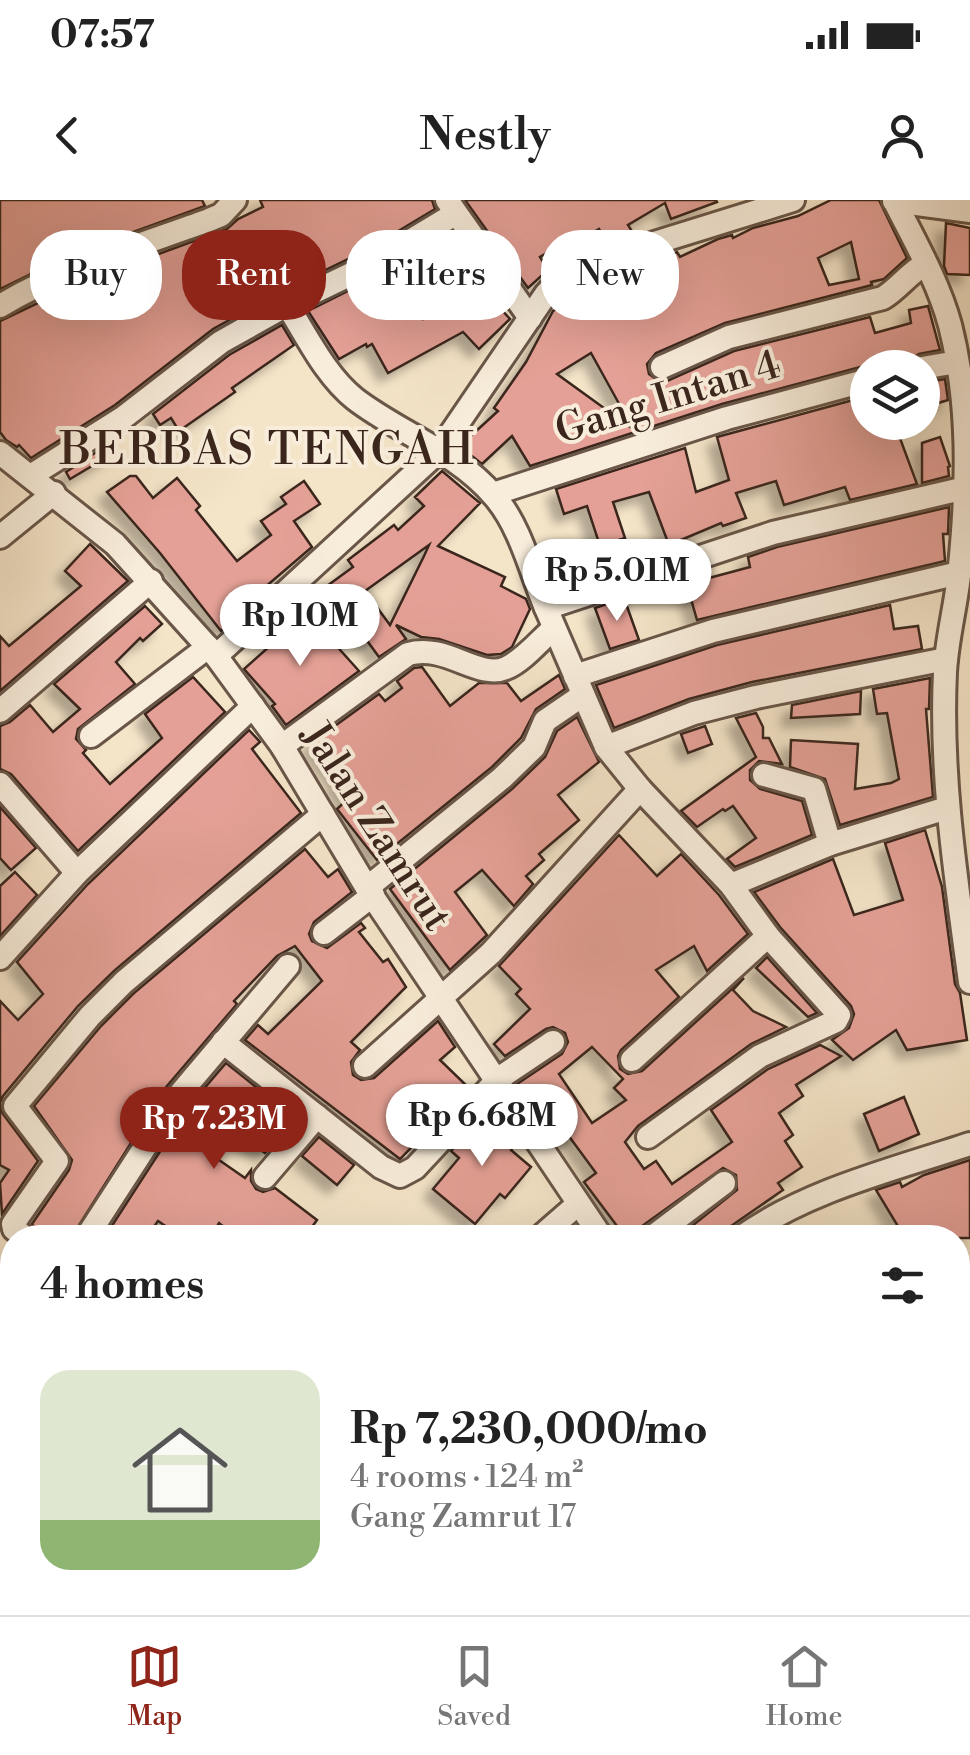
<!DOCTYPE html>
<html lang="en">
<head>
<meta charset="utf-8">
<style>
  body { margin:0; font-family:"Libre Bodoni",serif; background:#f6f6f6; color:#222; height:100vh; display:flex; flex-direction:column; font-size:38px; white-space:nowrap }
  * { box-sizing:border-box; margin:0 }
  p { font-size:32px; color:#767676 }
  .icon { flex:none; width:55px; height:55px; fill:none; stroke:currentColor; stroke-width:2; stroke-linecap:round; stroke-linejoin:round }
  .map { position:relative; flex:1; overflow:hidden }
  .panel { position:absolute; left:0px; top:1025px; width:970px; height:390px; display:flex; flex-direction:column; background:#fff; border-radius:40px 40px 0 0; box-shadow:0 10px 40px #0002 }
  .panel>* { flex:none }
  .hud { position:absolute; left:30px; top:30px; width:910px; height:90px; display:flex; gap:20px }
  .tools { position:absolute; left:850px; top:150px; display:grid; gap:20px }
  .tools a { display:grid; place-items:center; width:90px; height:90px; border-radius:50%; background:#fff; box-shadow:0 10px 40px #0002; font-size:50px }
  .price { position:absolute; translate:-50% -85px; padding:0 22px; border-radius:35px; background:#fff; color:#222; font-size:32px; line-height:65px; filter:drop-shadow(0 2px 5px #0008) }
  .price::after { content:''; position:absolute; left:50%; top:60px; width:30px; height:22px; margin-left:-15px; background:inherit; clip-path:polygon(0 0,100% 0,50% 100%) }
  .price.current { background:#8f2418; color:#fff }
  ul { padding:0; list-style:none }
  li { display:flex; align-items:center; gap:30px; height:250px; padding:0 40px }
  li+li { border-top:2px solid #e0e0e0 }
  li span { display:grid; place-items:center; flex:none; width:280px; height:200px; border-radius:30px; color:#555 }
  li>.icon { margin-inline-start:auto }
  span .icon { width:120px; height:120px; fill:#fffc; stroke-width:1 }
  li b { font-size:42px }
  h2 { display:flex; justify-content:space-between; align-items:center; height:120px; padding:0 40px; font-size:42px }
  .chip { padding:0 35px; border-radius:40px; background:#fff; box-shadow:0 10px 40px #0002; font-size:35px; line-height:90px }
  .chip.current { background:#8f2418; color:#fff }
  .status { display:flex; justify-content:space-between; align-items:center; height:70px; padding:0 50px; background:#fff; direction:ltr }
  .status svg { height:28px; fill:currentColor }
  header { display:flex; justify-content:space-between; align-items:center; height:130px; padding:0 40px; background:#fff; font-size:45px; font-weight:600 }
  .tab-bar { display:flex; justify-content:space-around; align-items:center; height:140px; border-top:2px solid #e0e0e0; background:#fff; font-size:28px; color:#767676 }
  .tab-bar a { display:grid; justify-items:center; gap:5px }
  .tab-bar .current { color:#8f2418 }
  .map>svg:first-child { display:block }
</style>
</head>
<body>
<div class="status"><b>07:57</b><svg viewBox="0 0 49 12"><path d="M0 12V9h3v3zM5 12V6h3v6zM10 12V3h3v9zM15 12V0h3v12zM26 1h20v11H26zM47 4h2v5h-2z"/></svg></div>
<header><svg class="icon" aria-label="back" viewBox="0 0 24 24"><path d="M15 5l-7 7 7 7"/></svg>Nestly<svg class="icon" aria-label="person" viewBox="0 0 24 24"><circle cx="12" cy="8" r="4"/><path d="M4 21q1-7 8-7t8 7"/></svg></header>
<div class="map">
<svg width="970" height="1415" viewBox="0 0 970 1415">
  <defs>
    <pattern id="grass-dots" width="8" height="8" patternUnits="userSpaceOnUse" patternTransform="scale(2.5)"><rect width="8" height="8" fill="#c1c292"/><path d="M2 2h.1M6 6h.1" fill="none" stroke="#9e9d77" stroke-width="1.8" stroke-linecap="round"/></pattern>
    <filter id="shadow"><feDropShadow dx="-9" dy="9" stdDeviation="5" flood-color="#0004"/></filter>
  </defs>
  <rect width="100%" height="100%" fill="#f4e4c8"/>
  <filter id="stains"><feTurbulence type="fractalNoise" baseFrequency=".002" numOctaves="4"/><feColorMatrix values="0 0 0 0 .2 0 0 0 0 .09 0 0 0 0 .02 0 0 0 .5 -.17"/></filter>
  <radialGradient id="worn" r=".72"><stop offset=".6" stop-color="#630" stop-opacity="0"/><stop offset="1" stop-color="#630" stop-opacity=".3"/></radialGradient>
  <polygon fill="url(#grass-dots)" stroke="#7e7458" stroke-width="2.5" points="12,1279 12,1402 404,1402 432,1415 0,1415 0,1377 10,1364 1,1328 0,1289"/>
  <g fill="#e4a096" stroke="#3b261d" stroke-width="2.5" fill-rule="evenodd" filter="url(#shadow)">
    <polygon points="0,0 202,0 205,6 70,55 0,89"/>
    <polygon points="260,0 432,0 435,9 365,51 280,92 213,129 115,205 31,258 19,245 17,247 6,240 0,232 0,121 82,82 227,29 238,19 263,7"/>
    <polygon points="465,0 716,0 717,2 671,19 665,3 628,25 633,33 607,42 599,29 572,45 569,40 540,57 548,70 528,88"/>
    <path d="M 831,0 L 879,0 L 907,58 L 884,79 L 871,82 L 872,85 L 725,123 L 656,153 L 647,164 L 649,174 L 660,182 L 667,181 L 734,151 L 870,117 L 875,133 L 911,123 L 909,110 L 928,106 L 940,150 L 919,154 L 910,160 L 883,168 L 864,166 L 722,204 L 530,266 L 512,236 L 482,264 L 463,249 L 462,244 L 498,211 L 494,208 L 526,162 L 553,111 L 559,107 L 560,110 L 605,84 L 601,75 L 619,70 L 622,76 L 677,52 L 680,57 L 718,39 L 732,35 L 733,38 L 753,28 L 798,16 ZM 851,42 L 859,79 L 829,85 L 818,58 ZM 591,153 L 633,229 L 557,174 Z"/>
    <polygon points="946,23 970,28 970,75 947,74 944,66"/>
    <polygon points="452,33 502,105 499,107 510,119 479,149 463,132 388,173 372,144 367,147 366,144 339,159 308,111 394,68 423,119 445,107 462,91 442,69 451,60 436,43"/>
    <polygon points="282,125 294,145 232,188 235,192 179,231 171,218 160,225 153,214 229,155"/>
    <polygon points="945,179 948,200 922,208 922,183"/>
    <polygon points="868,196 868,222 894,222 917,284 850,300 845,287 784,305 776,281 736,293 746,318 723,326 721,323 669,345 649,292 613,302 625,338 600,346 587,306 564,314 556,289 685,248 696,292 729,280 717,237"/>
    <polygon points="940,237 950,266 948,267 949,276 922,283 922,243"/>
    <polygon points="107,245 112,254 70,279 66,272"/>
    <path d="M 442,271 L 480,303 L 438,346 L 505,377 L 501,386 L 526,399 L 530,409 L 512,447 L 501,454 L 487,455 L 439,439 L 421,437 L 396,425 L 406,439 L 379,457 L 327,386 L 353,367 L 348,360 L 394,325 L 398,330 L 424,306 L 415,297 ZM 429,345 L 424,356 L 390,425 L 365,391 Z"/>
    <polygon points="130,276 136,276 153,298 177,278 200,306 196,310 237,361 271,335 261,321 286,304 281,297 304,281 320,304 294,321 312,347 257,394 259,396 221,431 160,353 107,292"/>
    <polygon points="949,307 948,334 943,334 945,361 697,420 685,378 706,371 709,378 750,367 748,357 777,347"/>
    <polygon points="90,344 128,381 0,491 0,436 9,446 81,386 65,371"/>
    <polygon points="595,351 603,373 558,388 551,366"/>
    <polygon points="624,398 639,440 610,449 595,408"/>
    <polygon points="890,405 894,429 918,426 922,449 752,482 689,499 614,528 596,485 717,445"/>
    <polygon points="145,406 162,424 143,441 140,438 116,462 135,484 78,529 76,539 86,550 83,553 110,584 162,538 145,514 193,477 225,512 78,651 11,574 0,569 0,526 10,522 30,505 53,532 80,509 54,484"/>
    <polygon points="307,413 359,471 286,525 272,506 275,504 244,469"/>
    <polygon points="422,467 450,506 479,483 507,483 521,501 559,475 565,489 536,509 521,538 492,567 377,660 337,609 348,599 335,585 339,582 310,544 379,494 385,501 402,488 397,481 414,468"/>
    <polygon points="930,478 929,509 926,509 933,597 840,625 825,579 790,567 791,540 858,544 855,589 891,583 899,579 887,513 877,514 873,489"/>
    <polygon points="861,491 860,514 791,518 792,505"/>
    <polygon points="756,513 763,527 763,538 769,538 782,564 759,561 750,570 750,580 760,589 802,601 812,635 735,667 727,659 756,638 733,606 725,611 723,609 697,627 681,611 756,557 736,518"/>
    <polygon points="577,517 599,562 558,595 579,620 539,654 544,660 526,676 533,684 514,706 482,670 455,692 487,735 450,770 390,689 512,589 545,557 557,531"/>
    <polygon points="705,526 712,544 688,553 681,534"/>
    <polygon points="249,530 260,542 252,549 301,613 114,771 78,806 3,896 0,903 3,914 38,961 2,1014 0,983 9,970 0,965 0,801 18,820 43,794 17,762 88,684"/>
    <polygon points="0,607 36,648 11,670 0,658"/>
    <polygon points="925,630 942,687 955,784 960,793 967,840 907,850 896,830 853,860 832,840 849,828 854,814 851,806 780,727 754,692 833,659 854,715 903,700 885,643"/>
    <path d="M 619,635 L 657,676 L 681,654 L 719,695 L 748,734 L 707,771 L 694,746 L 656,770 L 679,797 L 621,850 L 618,856 L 620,869 L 628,874 L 642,871 L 744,778 L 733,790 L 753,811 L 786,827 L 751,844 L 638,926 L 625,942 L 644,969 L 656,961 L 672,984 L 732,942 L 711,910 L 768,869 L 820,845 L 841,856 L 796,885 L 803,896 L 779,913 L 793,935 L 785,941 L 802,967 L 778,983 L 783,990 L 731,1026 L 725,1038 L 677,1038 L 737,990 L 736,975 L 723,968 L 642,1026 L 636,1038 L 626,1038 L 584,982 L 596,973 L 568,935 L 557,943 L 517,884 L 562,854 L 568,842 L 565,833 L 553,827 L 546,829 L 505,856 L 494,844 L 530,809 L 516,794 L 521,789 L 499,766 ZM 592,847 L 623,879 L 614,888 L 626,900 L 592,923 L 559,874 Z"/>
    <polygon points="305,649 328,677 338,669 352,692 314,722 309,734 312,741 327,748 361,723 365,728 359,732 383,762 388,759 406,787 351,842 360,850 351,862 353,875 361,880 374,878 438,821 455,847 440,860 469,888 400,959 245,840 258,825 268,834 322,781 295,746 277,756 234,801 237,804 167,886 71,1038 41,1038 32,1024 69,970 72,960 34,906 101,826 134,793"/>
    <polygon points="15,672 37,695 0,736 0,686"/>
    <polygon points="767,757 817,813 808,817 756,768"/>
    <polygon points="226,863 295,918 265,953 229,926 209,953 245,978 251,970 251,981 256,989 263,992 275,988 317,1020 304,1038 238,1038 219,1023 210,1038 183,1038 158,1021 146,1038 104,1038 190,905"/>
    <polygon points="904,897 919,934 879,951 864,914"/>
    <polygon points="494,905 505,920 497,929 515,945 511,950 531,967 505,998 500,994 475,1024 433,989 459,958 451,951"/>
    <polygon points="319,937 354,965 337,985 302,956"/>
    <polygon points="970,960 970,1038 905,1038 876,990 900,982 902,987 924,975"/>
  </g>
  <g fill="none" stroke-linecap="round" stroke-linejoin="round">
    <defs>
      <g id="service">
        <polyline points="958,1122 958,1121"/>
        <polyline points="958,1208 963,1232"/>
        <polyline points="0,1410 14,1415"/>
      </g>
      <g id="minor">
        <polyline points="447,0 530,118"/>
        <path d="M 894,0 C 914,40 938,81 950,125 C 970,204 968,285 960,366 C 957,402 947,436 945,472 C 940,576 956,679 970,782"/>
        <polyline points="894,1 970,11"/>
        <path d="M 287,105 C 307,136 325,175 355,199 C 399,233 457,252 494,296 C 520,325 531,372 546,408 L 773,333 L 970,287"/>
        <path d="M 0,106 C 65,67 138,46 209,20 L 221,15 L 235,0"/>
        <path d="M 662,167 L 729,137 L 883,98 C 899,88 908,74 925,64"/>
        <polyline points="922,168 957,162"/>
        <polyline points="0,253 115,344 216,456 282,546 367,688 602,1038"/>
        <polyline points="32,275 124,217 221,142 287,105 372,64 455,14"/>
        <polyline points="493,294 727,218 868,180"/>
        <polyline points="0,337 54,293"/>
        <polyline points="546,408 606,547 640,589 731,685 768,736 839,815 836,821 760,856 648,937"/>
        <polyline points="216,456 439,251 546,94 559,80 590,63 793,0"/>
        <polyline points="575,476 713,431 959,373"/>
        <polyline points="0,511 151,381"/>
        <polyline points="91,536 208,447"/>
        <path d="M 282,546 L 408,454 C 446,443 478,480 506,468 C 523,461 540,440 554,428"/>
        <polyline points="606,547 694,513 756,497 946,459"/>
        <polyline points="764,575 814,589 830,644"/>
        <polyline points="0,584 77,673"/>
        <polyline points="731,685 830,644 947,608"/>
        <polyline points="367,688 502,578 534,547 545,521 583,495"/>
        <polyline points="324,733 373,695"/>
        <polyline points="0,758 77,673 253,506"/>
        <polyline points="223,842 381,967 400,976 415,968 498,879 553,842"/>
        <polyline points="632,860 768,736"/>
        <polyline points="365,866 491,753 640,589"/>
        <polyline points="265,977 317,916"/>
        <polyline points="26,1038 14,1029 13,1024 57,961 15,906 90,816 124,782 323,614"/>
        <polyline points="86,1038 178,896 288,766"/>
        <polyline points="539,1038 578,1004"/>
        <polyline points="651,1038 724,983"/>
        <path d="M 740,1038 C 808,990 892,970 970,944"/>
        <polyline points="958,1231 970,1232"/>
        <polyline points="958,1374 970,1379"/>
        <polyline points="589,1402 595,1415"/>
        <polyline points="840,1402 847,1415"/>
        <polyline points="761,1415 765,1402"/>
      </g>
    </defs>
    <use href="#service" stroke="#695648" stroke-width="16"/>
    <use href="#minor" stroke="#695648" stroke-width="28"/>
    <use href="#service" stroke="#f8eddb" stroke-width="11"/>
    <use href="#minor" stroke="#f8eddb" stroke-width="22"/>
  </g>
  <g text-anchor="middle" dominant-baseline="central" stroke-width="8" stroke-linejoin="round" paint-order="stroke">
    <g font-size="40" fill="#3b261d" stroke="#f8eddb">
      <text transform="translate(668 198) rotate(-17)">Gang Intan 4</text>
      <text transform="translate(376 627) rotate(57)">Jalan Zamrut</text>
    </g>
    <g font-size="45" letter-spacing="2.5" fill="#3b261d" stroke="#f8eddb">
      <text x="268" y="250">BERBAS TENGAH</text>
    </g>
  </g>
  <rect width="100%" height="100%" filter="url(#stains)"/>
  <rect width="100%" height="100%" fill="url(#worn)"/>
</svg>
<div class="tools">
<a><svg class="icon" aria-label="layers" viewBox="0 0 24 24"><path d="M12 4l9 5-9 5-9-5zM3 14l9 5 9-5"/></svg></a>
</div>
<b class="price" style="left:617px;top:424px">Rp 5.01M</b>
<b class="price" style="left:300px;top:469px">Rp 10M</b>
<b class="price" style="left:482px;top:969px">Rp 6.68M</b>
<b class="price current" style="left:214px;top:972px">Rp 7.23M</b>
<div class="hud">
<a class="chip">Buy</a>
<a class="chip current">Rent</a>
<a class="chip">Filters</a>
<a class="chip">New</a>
</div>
<section class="panel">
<h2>4 homes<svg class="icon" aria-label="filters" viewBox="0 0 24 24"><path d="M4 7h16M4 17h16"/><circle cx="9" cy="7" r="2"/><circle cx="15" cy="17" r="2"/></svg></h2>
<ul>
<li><span style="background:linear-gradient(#dfe7d0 75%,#8fb573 0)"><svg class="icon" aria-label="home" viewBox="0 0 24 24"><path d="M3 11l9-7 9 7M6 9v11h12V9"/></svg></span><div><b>Rp 7,230,000/mo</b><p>4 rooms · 124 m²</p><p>Gang Zamrut 17</p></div></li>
</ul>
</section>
</div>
<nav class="tab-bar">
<a class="current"><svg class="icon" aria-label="map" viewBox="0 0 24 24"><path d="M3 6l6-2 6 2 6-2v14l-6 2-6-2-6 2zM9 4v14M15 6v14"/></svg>Map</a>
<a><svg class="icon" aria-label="saved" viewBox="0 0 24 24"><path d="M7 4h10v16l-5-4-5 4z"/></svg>Saved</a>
<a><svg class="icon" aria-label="home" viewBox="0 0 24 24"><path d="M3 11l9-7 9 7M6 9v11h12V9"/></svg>Home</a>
</nav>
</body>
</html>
